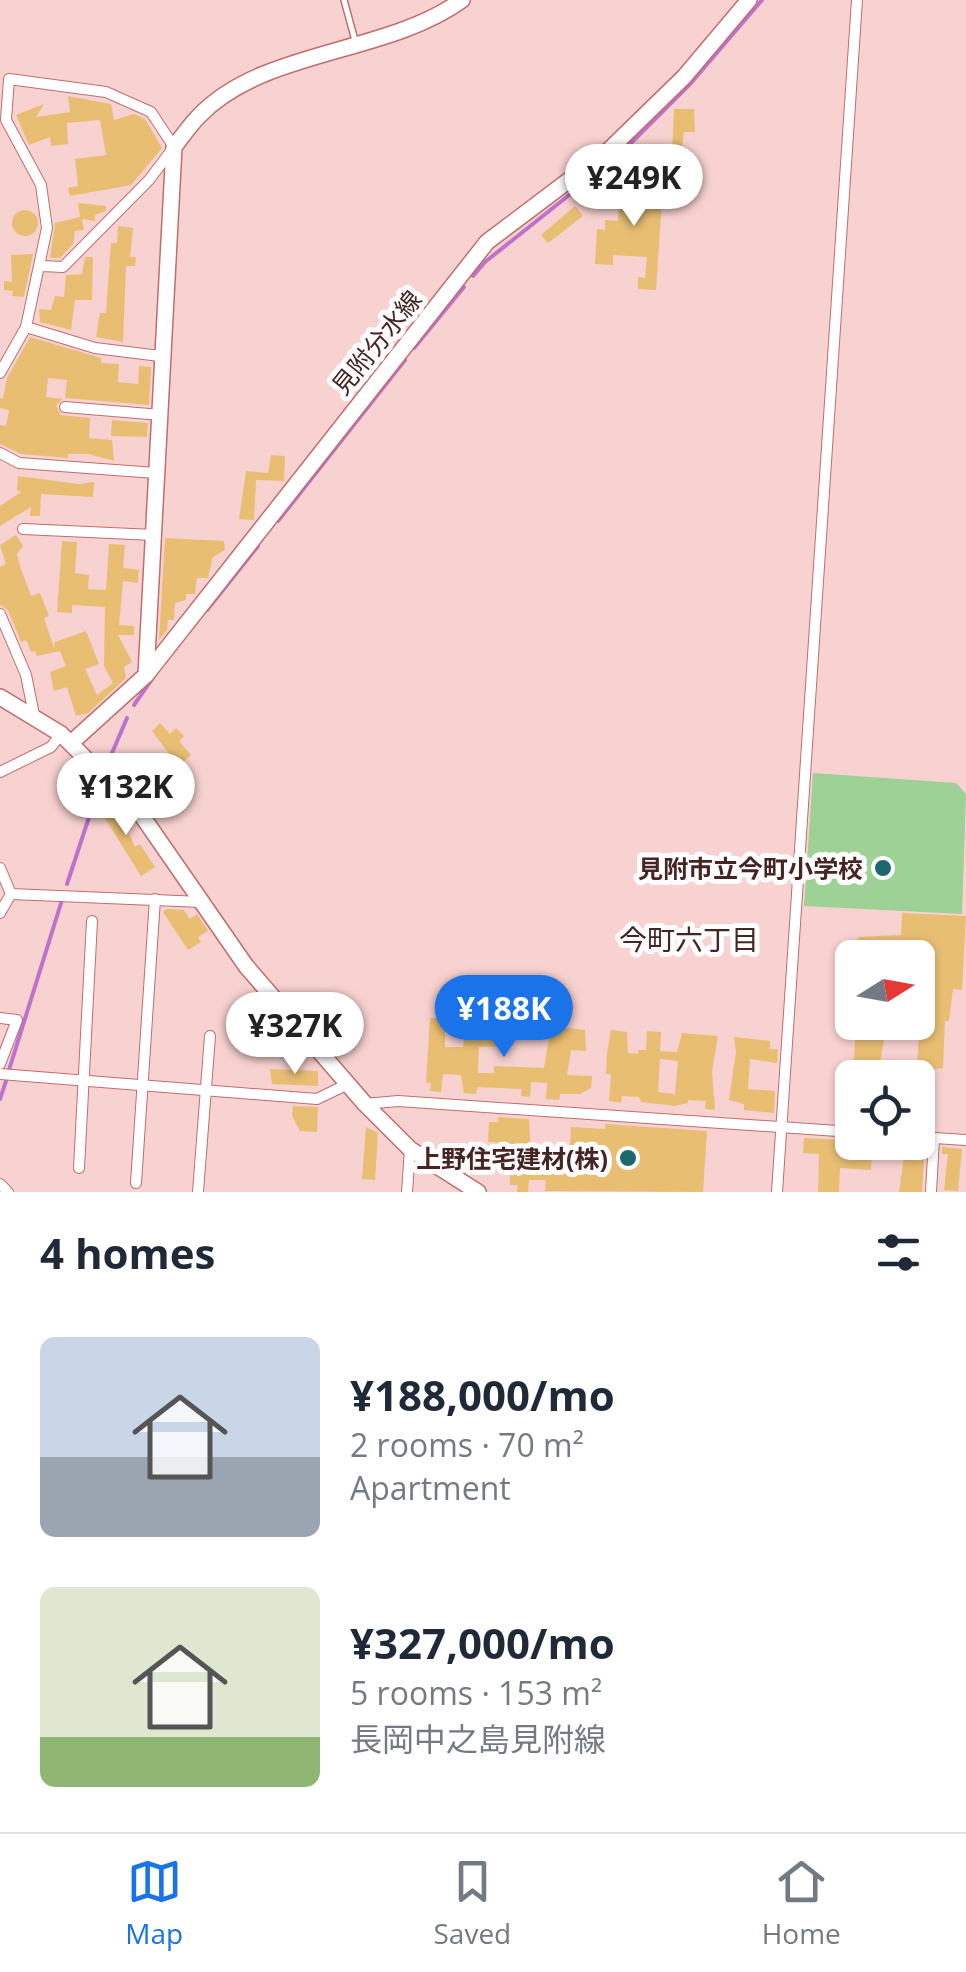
<!DOCTYPE html>
<html lang="en">
<head>
<meta charset="utf-8">
<style>
  body { margin:0; font-family:"Open Sans","Noto Sans JP",sans-serif; background:#f6f6f7; color:#1f2937; height:100vh; display:flex; flex-direction:column; font-size:38px; white-space:nowrap }
  * { box-sizing:border-box; margin:0 }
  p { font-size:32px; color:#747a83 }
  .icon { flex:none; width:55px; height:55px; fill:none; stroke:currentColor; stroke-width:2; stroke-linecap:round; stroke-linejoin:round }
  .map { position:relative; height:1192px; overflow:hidden }
  .panel { display:flex; flex-direction:column; background:#fff; flex:1 }
  .panel>* { flex:none }
  .needle { width:65px; rotate:79deg }
  .buttons { position:absolute; left:835px; top:940px; display:grid; gap:20px }
  .buttons a { display:grid; place-items:center; width:100px; height:100px; border-radius:15px; background:#fff; box-shadow:0 2px 8px #0004; font-size:50px }
  .price { position:absolute; translate:-50% -85px; padding:0 22px; border-radius:35px; background:#fff; color:#222; font-size:32px; line-height:65px; filter:drop-shadow(0 2px 5px #0008) }
  .price::after { content:''; position:absolute; left:50%; top:60px; width:30px; height:22px; margin-left:-15px; background:inherit; clip-path:polygon(0 0,100% 0,50% 100%) }
  .price.current { background:#1a73e8; color:#fff }
  ul { padding:0; list-style:none }
  li { display:flex; align-items:center; gap:30px; height:250px; padding:0 40px }
  li span { display:grid; place-items:center; flex:none; width:280px; height:200px; border-radius:15px; color:#555 }
  li>.icon { margin-inline-start:auto }
  span .icon { width:120px; height:120px; fill:#fffc; stroke-width:1 }
  li b { font-size:42px }
  h2 { display:flex; justify-content:space-between; align-items:center; height:120px; padding:0 40px; font-size:42px }
  .menu { display:flex; justify-content:space-around; align-items:center; height:140px; border-top:2px solid #e0e1e3; background:#fff; font-size:28px; color:#747a83 }
  .menu a { display:grid; justify-items:center; gap:5px }
  .menu .current { color:#1a73e8 }
  .map>svg:first-child { display:block }
</style>
</head>
<body>
<div class="map">
<svg width="966" height="1192" viewBox="0 0 966 1192">
  <rect width="100%" height="100%" fill="#f8d2d0"/>
  <polygon fill="#9dd195" points="813,773 956,783 966,794 962,914 804,906"/>
  <g fill="none" stroke-linecap="round" stroke-linejoin="round">
    <g stroke="#be72cc" stroke-width="4">
      <polyline points="473,276 485,262 617,157 691,83 762,0"/>
      <polyline points="414,348 464,287"/>
      <polyline points="278,521 405,360"/>
      <polyline points="207,610 258,546"/>
      <polyline points="134,705 154,676"/>
      <polyline points="109,760 127,718"/>
      <polyline points="67,884 101,781"/>
      <polyline points="9,1070 62,900"/>
      <polyline points="0,1099 6,1081"/>
    </g>
  </g>
  <g fill="#e8be73" fill-rule="evenodd">
    <polygon points="68,96 111,104 114,120 134,114 145,119 162,148 131,185 70,196 68,188 78,186 75,159 106,155 100,120 67,123 68,144 51,146 50,137 29,145 16,115 44,104 36,117 70,112"/>
    <polygon points="674,109 694,109 695,132 684,132 681,154 672,154"/>
    <polygon points="608,183 663,186 656,290 638,289 638,277 645,278 647,257 613,255 613,265 595,264 597,229 605,230 605,220 618,221 620,194 607,194"/>
    <polygon points="78,203 106,206 106,211 95,215 95,221 82,219 84,230 75,231 73,244 60,258 50,258 55,223 80,217"/>
    <polygon points="575,206 583,216 548,243 541,235"/>
    <circle cx="25" cy="223" r="13"/>
    <polygon points="118,226 133,228 130,257 136,257 135,266 126,266 123,342 96,337 100,313 106,313 111,243 117,243"/>
    <polygon points="33,254 24,297 12,296 13,291 4,290 4,281 12,282 11,255"/>
    <polygon points="85,257 93,257 92,300 75,300 71,330 40,322 39,309 51,310 55,296 64,297 66,275 82,274"/>
    <polygon points="30,337 101,358 101,363 119,364 118,382 138,384 139,366 151,367 149,405 65,398 67,380 48,378 46,397 63,399 56,405 61,415 90,418 89,438 112,440 114,461 89,454 68,454 68,458 21,454 0,444 0,425 6,426 9,410 0,408 0,398 3,399 7,378"/>
    <polygon points="112,420 148,423 147,437 111,436"/>
    <polygon points="271,455 285,456 284,481 256,480 254,520 239,519 246,471 268,473"/>
    <polygon points="18,476 79,484 94,482 93,497 41,494 40,516 30,516 31,507 0,526 0,506 21,492 17,490"/>
    <polygon points="16,535 23,546 17,554 20,566 31,596 40,593 49,616 44,618 54,648 55,642 86,631 99,664 85,669 97,695 113,683 104,666 105,607 72,605 72,613 57,612 62,541 77,542 75,573 89,575 88,589 106,590 109,544 125,545 123,568 139,570 138,583 123,581 119,625 134,626 134,635 118,635 132,662 124,667 126,678 88,713 76,716 67,687 54,691 50,672 66,666 60,651 37,656 35,651 31,652 26,640 21,642 8,610 0,605 0,567 6,564 0,545"/>
    <polygon points="165,538 224,541 225,550 213,557 208,578 197,578 195,594 186,594 186,600 175,603 174,620 168,620 167,630 159,640"/>
    <polygon points="160,723 170,734 176,728 184,736 179,741 191,755 182,763 188,769 181,775 170,764 174,760 152,731"/>
    <polygon points="105,794 116,805 135,847 140,844 155,867 141,876 103,815"/>
    <polygon points="167,909 184,910 190,919 197,914 208,931 198,937 201,942 188,950 163,912"/>
    <polygon points="902,913 966,916 962,990 953,989 949,1021 945,1021 943,1068 927,1070 917,1065 919,1035 898,1032 887,1023 880,1062 874,1066 854,1061 856,1022 918,1022 916,947 896,946 896,958 857,958 858,937 901,935"/>
    <polygon points="259,1008 267,1008 276,1027 281,1024 291,1038 261,1056 248,1039 242,1041 232,1018"/>
    <polygon points="430,1018 445,1018 445,1047 463,1047 466,1019 509,1021 508,1046 479,1047 478,1073 494,1073 494,1066 544,1068 551,1026 585,1030 586,1051 571,1050 567,1075 592,1076 591,1088 580,1094 560,1094 559,1100 546,1099 547,1083 531,1082 530,1097 521,1096 522,1089 477,1087 476,1094 464,1093 461,1075 443,1074 441,1092 430,1091 431,1083 426,1083"/>
    <path d="M 611,1030 L 627,1032 L 628,1053 L 638,1054 L 638,1050 L 646,1050 L 647,1031 L 661,1032 L 660,1051 L 677,1052 L 682,1033 L 718,1036 L 712,1071 L 715,1110 L 705,1109 L 706,1101 L 688,1100 L 688,1103 L 675,1106 L 641,1102 L 639,1097 L 622,1096 L 621,1103 L 609,1101 L 611,1074 L 606,1074 L 607,1053 ZM 660,1059 L 678,1061 L 675,1094 L 658,1092 Z"/>
    <polygon points="734,1037 770,1041 770,1049 778,1049 777,1063 750,1059 748,1089 775,1091 774,1113 744,1110 744,1104 729,1100 736,1052"/>
    <polygon points="270,1069 318,1071 318,1086 272,1084"/>
    <polygon points="293,1106 318,1107 317,1132 300,1131 292,1116"/>
    <path d="M 498,1117 L 529,1119 L 531,1158 L 569,1159 L 571,1127 L 605,1129 L 605,1124 L 707,1131 L 703,1192 L 545,1191 L 546,1180 L 529,1180 L 528,1192 L 517,1192 L 518,1185 L 510,1185 L 510,1175 L 514,1176 L 517,1144 L 488,1142 L 489,1122 L 498,1122 ZM 579,1147 L 604,1149 L 602,1170 L 586,1171 L 577,1161 Z"/>
    <polygon points="366,1127 378,1133 375,1180 362,1179"/>
    <polygon points="804,1138 883,1142 882,1156 872,1156 871,1170 840,1168 839,1192 818,1192 819,1154 803,1153"/>
    <polygon points="906,1142 925,1146 922,1192 899,1192"/>
    <polygon points="942,1147 962,1149 958,1191 944,1190 948,1154 942,1154"/>
  </g>
  <g fill="none" stroke-linecap="round" stroke-linejoin="round">
    <defs>
      <polyline id="lane" points="344,0 356,44"/>
      <g id="street">
        <polyline points="26,327 95,348 160,356"/>
        <polyline points="0,373 26,327 47,228 41,185 6,120 9,79 106,92 151,112 174,147 149,180 63,267 42,266"/>
        <polyline points="65,407 161,415"/>
        <polyline points="0,453 19,463 156,473"/>
        <polyline points="23,529 154,535"/>
        <polyline points="0,614 26,675 34,715"/>
        <polyline points="0,772 51,747 61,734"/>
        <polyline points="0,868 11,894 0,913"/>
        <polyline points="11,894 202,902"/>
        <polyline points="0,1018 17,1020 0,1064"/>
        <polyline points="0,1074 317,1099 348,1084"/>
        <polyline points="365,1104 398,1101 852,1132"/>
        <polyline points="918,1137 966,1140"/>
        <polyline points="79,1168 92,921"/>
        <polyline points="136,1183 155,899"/>
        <polyline points="0,1184 8,1192"/>
        <polyline points="198,1192 210,1036"/>
        <polyline points="407,1192 410,1149"/>
        <polyline points="777,1192 857,0"/>
        <polyline points="931,1192 934,1138"/>
      </g>
      <g id="secondary">
        <path d="M 146,675 L 174,147 C 182,137 190,125 199,116 C 263,49 386,55 462,0"/>
        <polyline points="0,697 61,734 140,813 246,966 365,1104 410,1149 478,1192"/>
        <polyline points="71,743 146,675 487,242 609,150 684,77 749,0"/>
      </g>
    </defs>
    <use href="#lane" stroke="#c06d6c" stroke-width="8"/>
    <use href="#street" stroke="#c06d6c" stroke-width="12"/>
    <use href="#secondary" stroke="#c06d6c" stroke-width="18"/>
    <use href="#lane" stroke="#fff" stroke-width="5"/>
    <use href="#street" stroke="#fff" stroke-width="10"/>
    <use href="#secondary" stroke="#fff" stroke-width="15"/>
  </g>
  <g fill="#1b686d" stroke="#fdfdfd" stroke-width="4">
    <circle cx="883" cy="868" r="10"/>
    <circle cx="628" cy="1158" r="10"/>
  </g>
  <g text-anchor="middle" dominant-baseline="central" stroke-width="10" stroke-linejoin="round" paint-order="stroke">
    <g font-size="25" fill="#472424" stroke="#fdfdfd">
      <text transform="translate(376 342) rotate(-51)">見附分水線</text>
    </g>
    <g font-size="25" font-weight="bold" fill="#472424" stroke="#fdfdfd" text-anchor="end">
      <text x="863" y="868">見附市立今町小学校</text>
      <text x="608" y="1158">上野住宅建材(株)</text>
    </g>
    <g font-size="28" fill="#472424" stroke="#fdfdfd">
      <text x="689" y="939">今町六丁目</text>
    </g>
  </g>
</svg>
<div class="buttons">
<a><svg class="needle" viewBox="-14 -14 28 28"><path d="M0-13l5 13h-10z" fill="#e53935"/><path d="M0 13l5-13h-10z" fill="#747a83"/></svg></a>
<a><svg class="icon" aria-label="locate" viewBox="0 0 24 24"><circle cx="12" cy="12" r="6"/><path d="M12 2v4M12 18v4M2 12h4M18 12h4"/></svg></a>
</div>
<b class="price" style="left:634px;top:229px">¥249K</b>
<b class="price" style="left:126px;top:838px">¥132K</b>
<b class="price current" style="left:504px;top:1060px">¥188K</b>
<b class="price" style="left:295px;top:1077px">¥327K</b>
</div>
<section class="panel">
<h2>4 homes<svg class="icon" aria-label="filters" viewBox="0 0 24 24"><path d="M4 7h16M4 17h16"/><circle cx="9" cy="7" r="2"/><circle cx="15" cy="17" r="2"/></svg></h2>
<ul>
<li><span style="background:linear-gradient(#c9d6e8 60%,#9aa5b1 0)"><svg class="icon" aria-label="home" viewBox="0 0 24 24"><path d="M3 11l9-7 9 7M6 9v11h12V9"/></svg></span><div><b>¥188,000/mo</b><p>2 rooms · 70 m²</p><p>Apartment</p></div></li>
<li><span style="background:linear-gradient(#dfe7d0 75%,#8fb573 0)"><svg class="icon" aria-label="home" viewBox="0 0 24 24"><path d="M3 11l9-7 9 7M6 9v11h12V9"/></svg></span><div><b>¥327,000/mo</b><p>5 rooms · 153 m²</p><p>長岡中之島見附線</p></div></li>
</ul>
</section>
<nav class="menu">
<a class="current"><svg class="icon" aria-label="map" viewBox="0 0 24 24"><path d="M3 6l6-2 6 2 6-2v14l-6 2-6-2-6 2zM9 4v14M15 6v14"/></svg>Map</a>
<a><svg class="icon" aria-label="saved" viewBox="0 0 24 24"><path d="M7 4h10v16l-5-4-5 4z"/></svg>Saved</a>
<a><svg class="icon" aria-label="home" viewBox="0 0 24 24"><path d="M3 11l9-7 9 7M6 9v11h12V9"/></svg>Home</a>
</nav>
</body>
</html>
